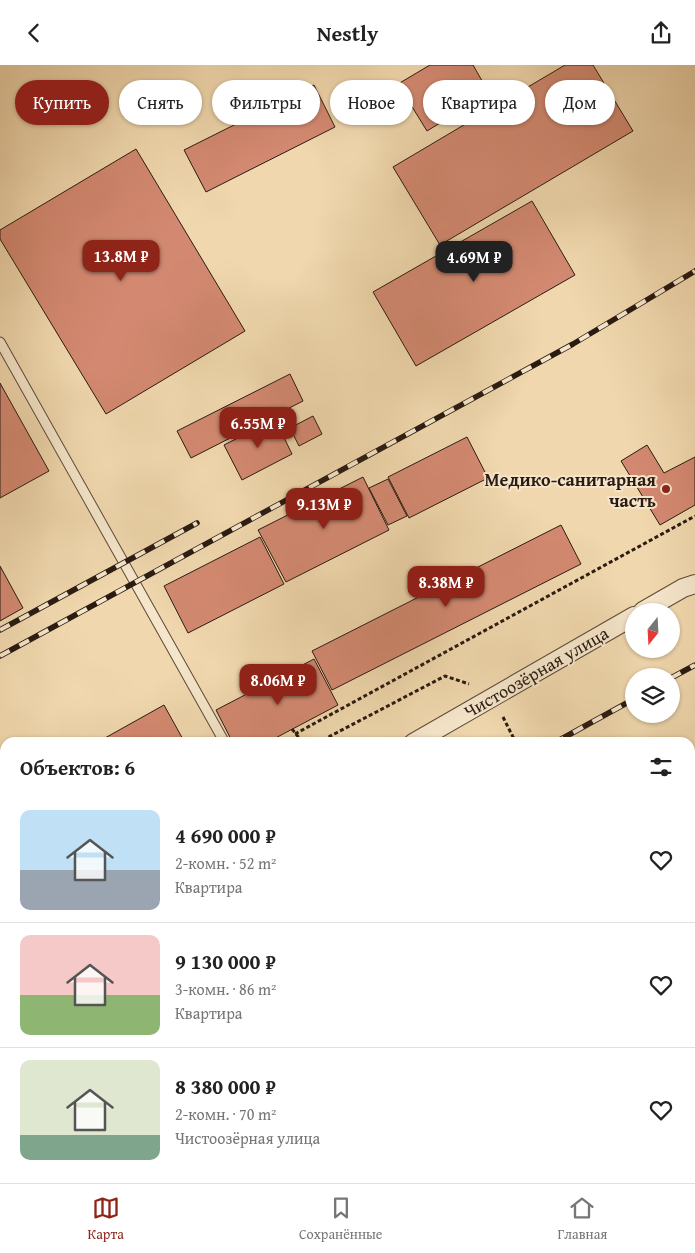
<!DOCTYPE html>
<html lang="ru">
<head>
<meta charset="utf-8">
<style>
  body { margin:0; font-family:"Gentium Book Plus",serif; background:#f2f2f2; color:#222; height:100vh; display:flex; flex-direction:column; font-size:19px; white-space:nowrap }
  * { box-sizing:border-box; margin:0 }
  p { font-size:16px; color:#767676 }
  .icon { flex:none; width:28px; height:28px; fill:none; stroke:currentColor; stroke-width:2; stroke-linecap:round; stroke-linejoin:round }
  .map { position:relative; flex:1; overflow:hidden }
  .panel { position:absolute; left:0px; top:672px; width:695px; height:446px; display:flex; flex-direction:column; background:#fff; border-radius:15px 15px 0 0; box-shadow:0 1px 4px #0004 }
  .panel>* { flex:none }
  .hud { position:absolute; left:15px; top:15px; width:665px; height:45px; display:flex; gap:10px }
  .needle { width:32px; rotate:198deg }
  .fabs { position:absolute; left:625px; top:538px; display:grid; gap:10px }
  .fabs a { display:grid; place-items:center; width:55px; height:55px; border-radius:50%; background:#fff; box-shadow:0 1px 4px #0004; font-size:25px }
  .price { position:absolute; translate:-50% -42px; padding:0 11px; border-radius:10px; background:#8f2418; color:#fff; font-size:16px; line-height:32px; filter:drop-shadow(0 1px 2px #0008) }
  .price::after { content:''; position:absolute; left:50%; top:30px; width:15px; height:11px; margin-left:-8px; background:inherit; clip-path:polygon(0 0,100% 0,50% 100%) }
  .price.selected { background:#222; color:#fff }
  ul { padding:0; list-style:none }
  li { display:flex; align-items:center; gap:15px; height:125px; padding:0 20px }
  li+li { border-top:1px solid #e0e0e0 }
  li span { display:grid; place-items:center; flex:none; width:140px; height:100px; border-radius:10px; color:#555 }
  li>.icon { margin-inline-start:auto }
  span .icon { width:60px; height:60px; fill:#fffc; stroke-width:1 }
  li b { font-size:21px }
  h2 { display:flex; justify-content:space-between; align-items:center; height:60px; padding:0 20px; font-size:21px }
  .tag { padding:0 18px; border-radius:22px; background:#fff; box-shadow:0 1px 4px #0004; font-size:18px; line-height:45px }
  .tag.selected { background:#8f2418; color:#fff }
  header { display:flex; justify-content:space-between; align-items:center; height:65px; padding:0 20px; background:#fff; font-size:22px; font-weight:600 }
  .dock { display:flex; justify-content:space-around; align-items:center; height:70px; border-top:1px solid #e0e0e0; background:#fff; font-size:14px; color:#767676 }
  .dock a { display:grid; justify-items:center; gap:2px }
  .dock .selected { color:#8f2418 }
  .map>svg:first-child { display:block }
</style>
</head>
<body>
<header><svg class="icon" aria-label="back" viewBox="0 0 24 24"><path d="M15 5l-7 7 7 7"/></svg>Nestly<svg class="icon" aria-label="share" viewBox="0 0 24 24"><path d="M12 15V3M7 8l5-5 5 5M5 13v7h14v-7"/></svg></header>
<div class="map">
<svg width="695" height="1118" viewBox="0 0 695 1118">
  <rect width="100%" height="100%" fill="#f0d7ad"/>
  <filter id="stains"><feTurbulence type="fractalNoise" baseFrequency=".004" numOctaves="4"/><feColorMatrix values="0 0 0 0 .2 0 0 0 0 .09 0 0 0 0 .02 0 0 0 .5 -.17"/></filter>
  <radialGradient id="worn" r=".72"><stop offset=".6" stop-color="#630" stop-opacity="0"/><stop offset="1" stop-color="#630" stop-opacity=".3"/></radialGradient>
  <g fill="#b5bf8d" stroke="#706d50">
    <polygon points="695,836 695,886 691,888 690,839"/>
    <polygon points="695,1003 695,1042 690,1045 690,1005"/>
    <polygon points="186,1114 301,1114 294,1118 178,1118"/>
    <polygon points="488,1114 562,1114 554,1118 480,1118"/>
  </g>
  <g fill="#d38971" stroke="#2a1b12">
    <polygon points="430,0 473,0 489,28 427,66 398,19"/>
    <polygon points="565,0 593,0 633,66 440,180 393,102"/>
    <polygon points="314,20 335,62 206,127 184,85"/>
    <polygon points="136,84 245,266 106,349 0,174 0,165"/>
    <polygon points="532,136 575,210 416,301 373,227"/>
    <polygon points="290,309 303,336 191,393 177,366"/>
    <polygon points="0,318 49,406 0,433"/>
    <polygon points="313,351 322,369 299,381 290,363"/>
    <polygon points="275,354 292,389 242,415 224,380"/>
    <polygon points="467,372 488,413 409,453 388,412"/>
    <polygon points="647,380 664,408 695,392 695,440 660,460 621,396"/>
    <polygon points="363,412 389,465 286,517 258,465"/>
    <polygon points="388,414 407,451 388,460 369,423"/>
    <polygon points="561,460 581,499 332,625 312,586"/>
    <polygon points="260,472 284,519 188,568 164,521"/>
    <polygon points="0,501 23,543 0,556"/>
    <polygon points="314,594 338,640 266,678 233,678 216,645"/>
    <polygon points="164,640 185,678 96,678"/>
    <polygon points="5,704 5,815 0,818 0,707"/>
    <polygon points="5,1089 5,1114 11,1114 13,1118 0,1118 0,1092"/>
    <polygon points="56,1114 96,1114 88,1118 52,1118"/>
    <polygon points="128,1114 169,1114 161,1118 120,1118"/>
  </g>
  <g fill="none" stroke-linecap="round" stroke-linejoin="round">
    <defs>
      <polyline id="service" points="0,277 225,678"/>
      <g id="minor">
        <polyline points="643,546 683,523 695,519"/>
        <polyline points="413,678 634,551"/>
        <polyline points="690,743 695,741"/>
        <polyline points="0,943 5,940"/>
        <polyline points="0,1004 5,1002"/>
      </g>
      <g id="primary">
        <polyline points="690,979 695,976"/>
        <polyline points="690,1068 695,1066"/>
        <polyline points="438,1118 446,1114"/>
        <polyline points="597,1118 605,1114"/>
      </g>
    </defs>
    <use href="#service" stroke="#5c4a39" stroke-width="11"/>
    <use href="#minor" stroke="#5c4a39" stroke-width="20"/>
    <use href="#primary" stroke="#2a1b12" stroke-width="30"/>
    <g stroke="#2a1b12" stroke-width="3" stroke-dasharray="4 2.5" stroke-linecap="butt">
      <polyline points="503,652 516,678"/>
      <polyline points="292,664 303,678"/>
      <polyline points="295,669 695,451"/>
      <polyline points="317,678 445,611 469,619"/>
      <polyline points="690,948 693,955"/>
    </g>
    <use href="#service" stroke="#f5e5ca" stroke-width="9"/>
    <use href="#minor" stroke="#f5e5ca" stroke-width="18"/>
    <use href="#primary" stroke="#e8bc76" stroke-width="28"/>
    <g stroke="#2a1b12" stroke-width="1">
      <polyline points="690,916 695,914"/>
      <polyline points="690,929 695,926"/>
      <polyline points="327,1118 334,1114"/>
      <polyline points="345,1118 352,1114"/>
    </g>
    <defs>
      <g id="rail">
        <polyline points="0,565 197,458"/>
        <polyline points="0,591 573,279 695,206"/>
        <polyline points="671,613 695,600"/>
        <polyline points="554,678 634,634"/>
        <polyline points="0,980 5,977"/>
      </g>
    </defs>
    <use href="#rail" stroke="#2a1b12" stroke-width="5.5"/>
    <use href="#rail" stroke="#f5e5ca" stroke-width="4" stroke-dasharray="11" stroke-linecap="butt"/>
  </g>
  <circle fill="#8f2418" stroke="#f5e5ca" stroke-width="2" cx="666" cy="424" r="5"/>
  <g text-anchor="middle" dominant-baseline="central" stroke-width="4" stroke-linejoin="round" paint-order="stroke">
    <g font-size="18" font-weight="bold" fill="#2a1b12" stroke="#f5e5ca" text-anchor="end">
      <text x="656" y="414">Медико-санитарная<tspan x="656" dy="21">часть</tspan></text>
    </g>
    <g font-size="18" fill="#2a1b12" stroke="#f5e5ca">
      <text transform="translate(536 607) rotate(-30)">Чистоозёрная улица</text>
    </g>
  </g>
  <rect width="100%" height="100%" filter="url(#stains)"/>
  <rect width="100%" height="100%" fill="url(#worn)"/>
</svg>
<div class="fabs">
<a><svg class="needle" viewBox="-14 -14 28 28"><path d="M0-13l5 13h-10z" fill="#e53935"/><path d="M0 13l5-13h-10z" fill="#767676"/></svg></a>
<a><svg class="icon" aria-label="layers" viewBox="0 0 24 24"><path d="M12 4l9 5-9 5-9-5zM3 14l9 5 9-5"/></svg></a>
</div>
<b class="price" style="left:121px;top:217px">13.8M ₽</b>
<b class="price selected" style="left:474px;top:218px">4.69M ₽</b>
<b class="price" style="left:258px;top:384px">6.55M ₽</b>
<b class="price" style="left:324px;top:465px">9.13M ₽</b>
<b class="price" style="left:446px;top:543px">8.38M ₽</b>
<b class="price" style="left:278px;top:641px">8.06M ₽</b>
<div class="hud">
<a class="tag selected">Купить</a>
<a class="tag">Снять</a>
<a class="tag">Фильтры</a>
<a class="tag">Новое</a>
<a class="tag">Квартира</a>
<a class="tag">Дом</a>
</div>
<section class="panel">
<h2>Объектов: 6<svg class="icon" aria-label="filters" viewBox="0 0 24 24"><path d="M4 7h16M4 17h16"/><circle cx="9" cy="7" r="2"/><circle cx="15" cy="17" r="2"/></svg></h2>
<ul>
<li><span style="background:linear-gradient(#bfe0f5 60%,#9aa5b1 0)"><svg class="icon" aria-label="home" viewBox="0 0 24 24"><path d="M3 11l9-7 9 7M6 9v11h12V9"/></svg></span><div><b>4 690 000 ₽</b><p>2-комн. · 52 m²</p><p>Квартира</p></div><svg class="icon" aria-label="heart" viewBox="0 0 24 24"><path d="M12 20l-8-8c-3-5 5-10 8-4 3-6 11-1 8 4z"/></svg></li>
<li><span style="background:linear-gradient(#f6c9c9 60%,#8fb573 0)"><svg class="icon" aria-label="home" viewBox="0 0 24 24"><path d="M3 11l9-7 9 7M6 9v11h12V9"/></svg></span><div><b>9 130 000 ₽</b><p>3-комн. · 86 m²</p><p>Квартира</p></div><svg class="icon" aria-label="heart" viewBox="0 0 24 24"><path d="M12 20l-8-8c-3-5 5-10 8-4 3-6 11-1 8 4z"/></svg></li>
<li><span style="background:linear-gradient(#dfe7d0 75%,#7fa58c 0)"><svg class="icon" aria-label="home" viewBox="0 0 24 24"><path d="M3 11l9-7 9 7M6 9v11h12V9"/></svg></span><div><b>8 380 000 ₽</b><p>2-комн. · 70 m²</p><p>Чистоозёрная улица</p></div><svg class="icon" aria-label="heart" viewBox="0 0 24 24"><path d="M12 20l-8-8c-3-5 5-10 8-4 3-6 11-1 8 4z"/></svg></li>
</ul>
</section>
</div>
<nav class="dock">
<a class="selected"><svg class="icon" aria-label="map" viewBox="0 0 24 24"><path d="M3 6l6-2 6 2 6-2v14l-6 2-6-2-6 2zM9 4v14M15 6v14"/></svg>Карта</a>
<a><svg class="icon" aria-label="saved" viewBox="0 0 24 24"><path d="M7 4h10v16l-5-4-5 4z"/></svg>Сохранённые</a>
<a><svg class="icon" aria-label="home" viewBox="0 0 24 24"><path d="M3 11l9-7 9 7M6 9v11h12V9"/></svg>Главная</a>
</nav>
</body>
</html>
